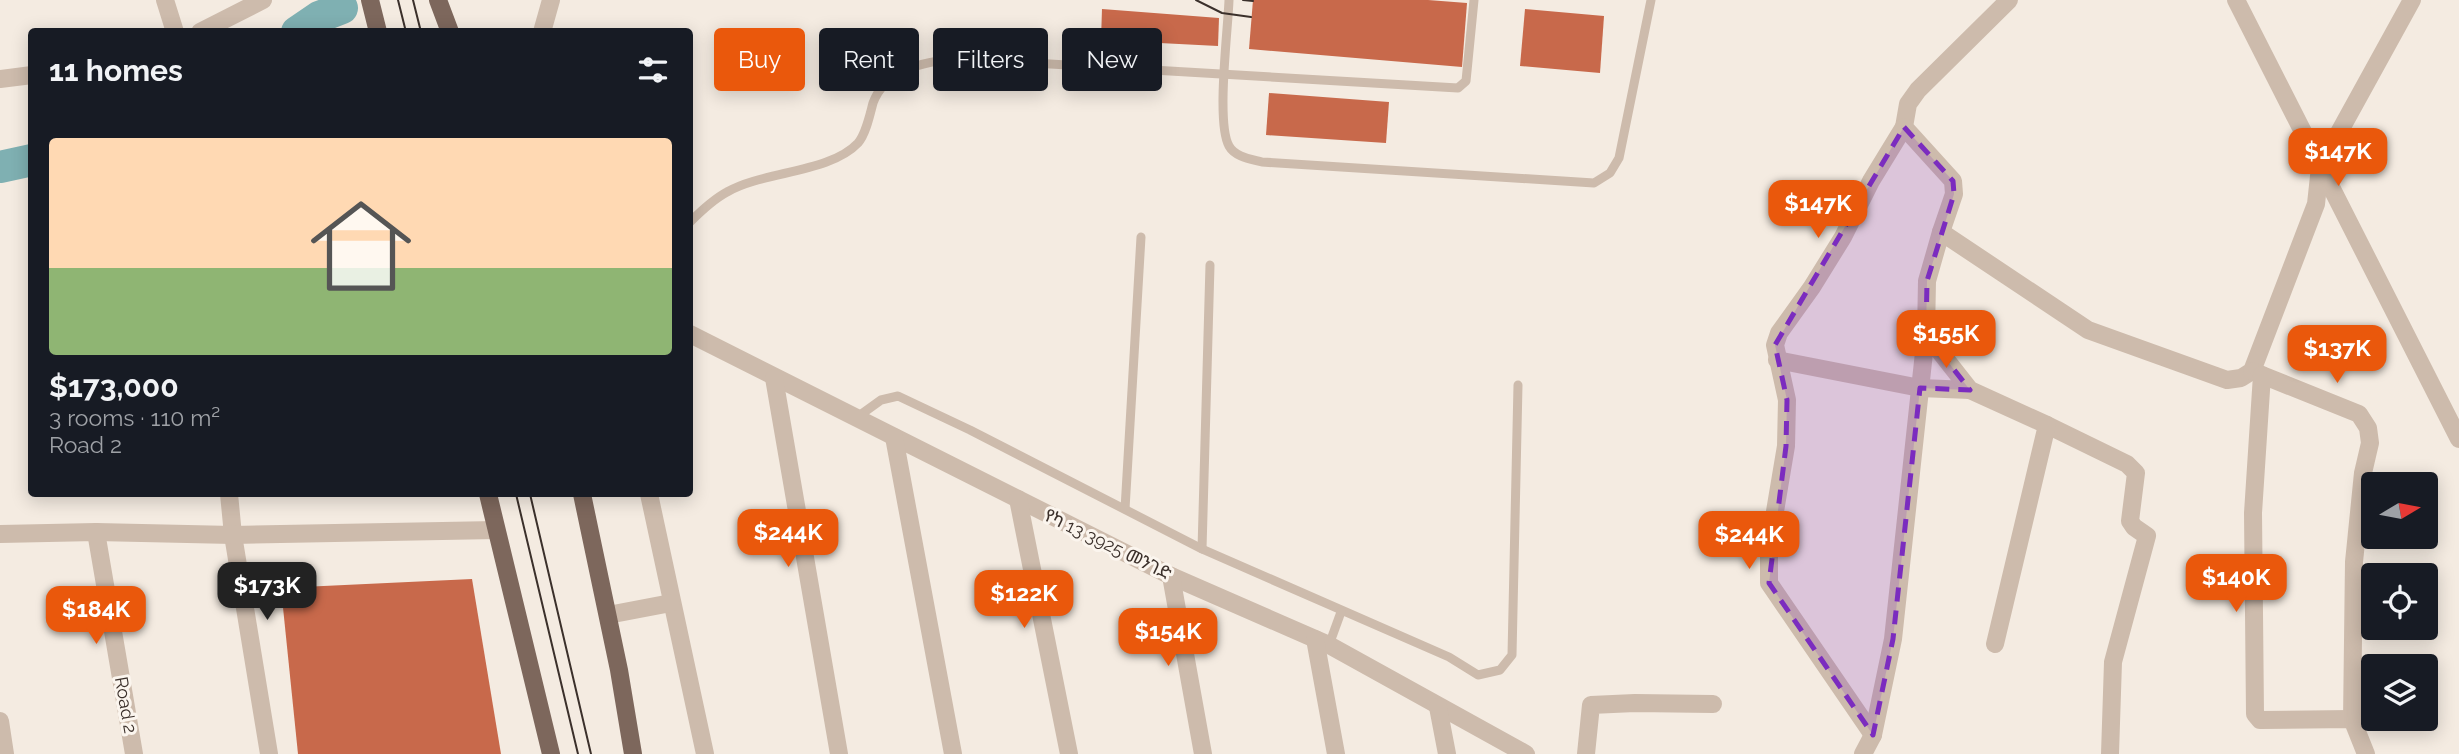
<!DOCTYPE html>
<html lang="en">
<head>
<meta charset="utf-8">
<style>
  body { margin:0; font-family:Raleway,"Noto Sans Ethiopic",sans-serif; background:#20242c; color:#f1f3f6; height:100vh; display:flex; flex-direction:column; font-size:26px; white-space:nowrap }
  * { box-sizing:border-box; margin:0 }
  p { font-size:23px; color:#9ea1a6 }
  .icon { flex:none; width:38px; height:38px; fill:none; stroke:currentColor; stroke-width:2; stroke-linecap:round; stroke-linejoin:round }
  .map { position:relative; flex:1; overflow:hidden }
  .panel { position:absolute; left:28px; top:28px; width:665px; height:469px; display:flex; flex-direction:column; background:#171b24; border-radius:7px; box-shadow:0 4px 18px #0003 }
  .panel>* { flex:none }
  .hud { position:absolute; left:714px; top:28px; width:665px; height:63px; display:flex; gap:14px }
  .needle { width:46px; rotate:80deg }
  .buttons { position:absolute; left:2361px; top:472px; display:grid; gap:14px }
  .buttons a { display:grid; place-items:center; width:77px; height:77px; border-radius:7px; background:#171b24; box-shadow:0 4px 18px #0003; font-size:35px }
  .price { position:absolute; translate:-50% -60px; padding:0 16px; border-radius:14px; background:#ea580c; color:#fff; font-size:23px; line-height:46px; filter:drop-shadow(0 2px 4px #0008) }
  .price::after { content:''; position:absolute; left:50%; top:42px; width:21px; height:16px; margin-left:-10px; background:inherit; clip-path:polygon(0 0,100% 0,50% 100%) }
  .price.selected { background:#222; color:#fff }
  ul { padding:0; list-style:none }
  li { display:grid; align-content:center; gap:14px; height:371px; padding:0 21px }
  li+li { border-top:2px solid #363941 }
  li span { display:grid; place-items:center; height:217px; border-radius:7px; color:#555 }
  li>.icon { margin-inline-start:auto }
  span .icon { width:126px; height:126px; fill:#fffc; stroke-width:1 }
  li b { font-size:30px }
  h2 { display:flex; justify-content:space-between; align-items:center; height:84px; padding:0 21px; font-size:30px }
  .pill { padding:0 24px; border-radius:7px; background:#171b24; box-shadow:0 4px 18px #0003; font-size:24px; line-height:63px }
  .pill.selected { background:#ea580c; color:#fff }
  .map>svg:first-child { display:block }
</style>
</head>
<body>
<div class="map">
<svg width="2459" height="754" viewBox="0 0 2459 754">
  <rect width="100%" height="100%" fill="#f4ebe1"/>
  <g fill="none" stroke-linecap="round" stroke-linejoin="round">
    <g stroke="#7fb0b2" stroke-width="32">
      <polyline points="297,32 319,17 342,8"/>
      <polyline points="0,167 32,160"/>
    </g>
  </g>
  <g fill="#c8694b">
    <polygon points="1253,0 1428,0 1467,3 1462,67 1249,49"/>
    <polygon points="1102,9 1219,18 1218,46 1101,40"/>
    <polygon points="1525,9 1604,16 1600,73 1520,66"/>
    <polygon points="1269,93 1389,102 1386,143 1266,135"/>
    <polygon points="472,579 501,754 298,754 281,588"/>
  </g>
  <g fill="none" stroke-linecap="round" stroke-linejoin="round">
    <g stroke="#cdbbac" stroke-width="9">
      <path d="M 1229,0 C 1228,30 1216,123 1229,146 C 1235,157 1251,159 1262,162 L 1594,183 L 1610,173 L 1619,158 L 1651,0"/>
      <path d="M 690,222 C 701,211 714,199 727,192 C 763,171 830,173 858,143 C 866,134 870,114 873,103 C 886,67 930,60 964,59 L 1458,88 L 1466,81 L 1474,0"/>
      <polyline points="856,418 881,400 898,396 970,430 1202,549 1449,657 1478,675 1500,670 1512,655 1518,385"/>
      <polyline points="1125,509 1141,237"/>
      <polyline points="1202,549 1210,265"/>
      <polyline points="1329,645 1341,612"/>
    </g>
    <g stroke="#cdbbac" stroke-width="18">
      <polyline points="165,0 175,32"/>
      <polyline points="2236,0 2459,439"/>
      <polyline points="200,32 263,0"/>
      <polyline points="542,32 551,0"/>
      <polyline points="0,79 32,75"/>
      <polyline points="1941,232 1954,194 1953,181 1904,127 1908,104 1918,90 2009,0"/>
      <polyline points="690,334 1171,576 1329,645 1526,754"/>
      <polyline points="1926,334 1927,281 1941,232 2088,330 2227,380 2241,378 2252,371 2316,204 2320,167 2412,0"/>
      <polyline points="1777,360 1920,388 1970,390"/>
      <polyline points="2252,371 2359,414 2368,428 2370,443 2363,473 2354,562 2352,719"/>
      <polyline points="2262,375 2253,513 2255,714 2260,720 2352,719 2366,754"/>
      <polyline points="774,378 839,754"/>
      <polyline points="2047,425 2127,464 2136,473 2130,521 2134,527 2147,536 2113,662 2110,754"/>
      <polyline points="894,437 953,754"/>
      <polyline points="229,494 233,535 269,754"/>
      <polyline points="649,494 705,754"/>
      <polyline points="1018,499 1069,754"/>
      <polyline points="96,532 134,754"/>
      <polyline points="0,534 96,532 233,535 496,530"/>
      <polyline points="1171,576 1203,754"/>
      <polyline points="608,615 671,603"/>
      <polyline points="1315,639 1336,754"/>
      <polyline points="1438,707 1447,754"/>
      <polyline points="0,721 5,754"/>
      <polyline points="1873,735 1769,583 1769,547 1786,446 1787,400 1775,345 1779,333 1812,287 1843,237 1871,181 1904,127"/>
      <polyline points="1586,754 1591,705 1635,703 1713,704"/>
      <polyline points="1863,754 1873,735 1893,639 1926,334 1970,390 2047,425 1995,644"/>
    </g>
    <g stroke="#7d675c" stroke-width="18">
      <polyline points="370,0 378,32"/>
      <polyline points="438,0 450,32"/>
      <polyline points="488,494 551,754"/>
      <polyline points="582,494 619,670 633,754"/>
    </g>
    <g stroke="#3b302b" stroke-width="2">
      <polyline points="398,0 406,32"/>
      <polyline points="413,0 421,32"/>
      <polyline points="1196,0 1222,13 1251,17"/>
      <polyline points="1243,0 1253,1"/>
      <polyline points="516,494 578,754"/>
      <polyline points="530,494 591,754"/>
    </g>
  </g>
  <path fill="#7b2cbf" fill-opacity="0.2" stroke="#7b2cbf" stroke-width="5" stroke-dasharray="14 9" stroke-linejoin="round" d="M 1904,127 L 1953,181 L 1954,194 L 1927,281 L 1926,334 L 1970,390 L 1920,388 L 1893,639 L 1873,735 L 1769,583 L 1786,446 L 1787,400 L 1775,345 Z"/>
  <g text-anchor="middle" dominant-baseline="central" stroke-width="6" stroke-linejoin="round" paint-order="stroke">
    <g font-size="18" fill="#3b302b" stroke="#fbf5ee">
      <text transform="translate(1108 544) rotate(26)">የካ 13 3925 መንገድ</text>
      <text transform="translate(126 705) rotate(80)">Road 2</text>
    </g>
  </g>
</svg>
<div class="buttons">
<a><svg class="needle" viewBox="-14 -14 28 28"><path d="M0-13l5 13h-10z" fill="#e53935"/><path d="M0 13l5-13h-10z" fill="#9ea1a6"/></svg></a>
<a><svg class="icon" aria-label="locate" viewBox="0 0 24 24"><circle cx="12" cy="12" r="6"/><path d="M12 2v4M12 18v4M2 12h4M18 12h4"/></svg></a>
<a><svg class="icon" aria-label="layers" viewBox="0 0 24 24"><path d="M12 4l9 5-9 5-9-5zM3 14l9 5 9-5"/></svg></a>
</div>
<b class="price" style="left:2338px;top:188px">$147K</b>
<b class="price" style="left:1818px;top:240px">$147K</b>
<b class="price" style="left:1946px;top:370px">$155K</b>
<b class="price" style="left:2337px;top:385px">$137K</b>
<b class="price" style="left:788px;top:569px">$244K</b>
<b class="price" style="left:1749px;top:571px">$244K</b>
<b class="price" style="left:2236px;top:614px">$140K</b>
<b class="price selected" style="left:267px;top:622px">$173K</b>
<b class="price" style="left:1024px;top:630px">$122K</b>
<b class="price" style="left:96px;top:646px">$184K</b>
<b class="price" style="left:1168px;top:668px">$154K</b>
<div class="hud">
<a class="pill selected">Buy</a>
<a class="pill">Rent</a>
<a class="pill">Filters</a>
<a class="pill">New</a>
</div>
<section class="panel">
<h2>11 homes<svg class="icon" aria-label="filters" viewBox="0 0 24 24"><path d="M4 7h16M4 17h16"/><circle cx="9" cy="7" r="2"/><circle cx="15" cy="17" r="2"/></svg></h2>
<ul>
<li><span style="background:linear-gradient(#ffd9b3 60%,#8fb573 0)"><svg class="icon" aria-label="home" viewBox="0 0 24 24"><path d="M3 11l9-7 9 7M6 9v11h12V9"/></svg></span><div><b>$173,000</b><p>3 rooms · 110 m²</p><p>Road 2</p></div></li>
</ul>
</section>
</div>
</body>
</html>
